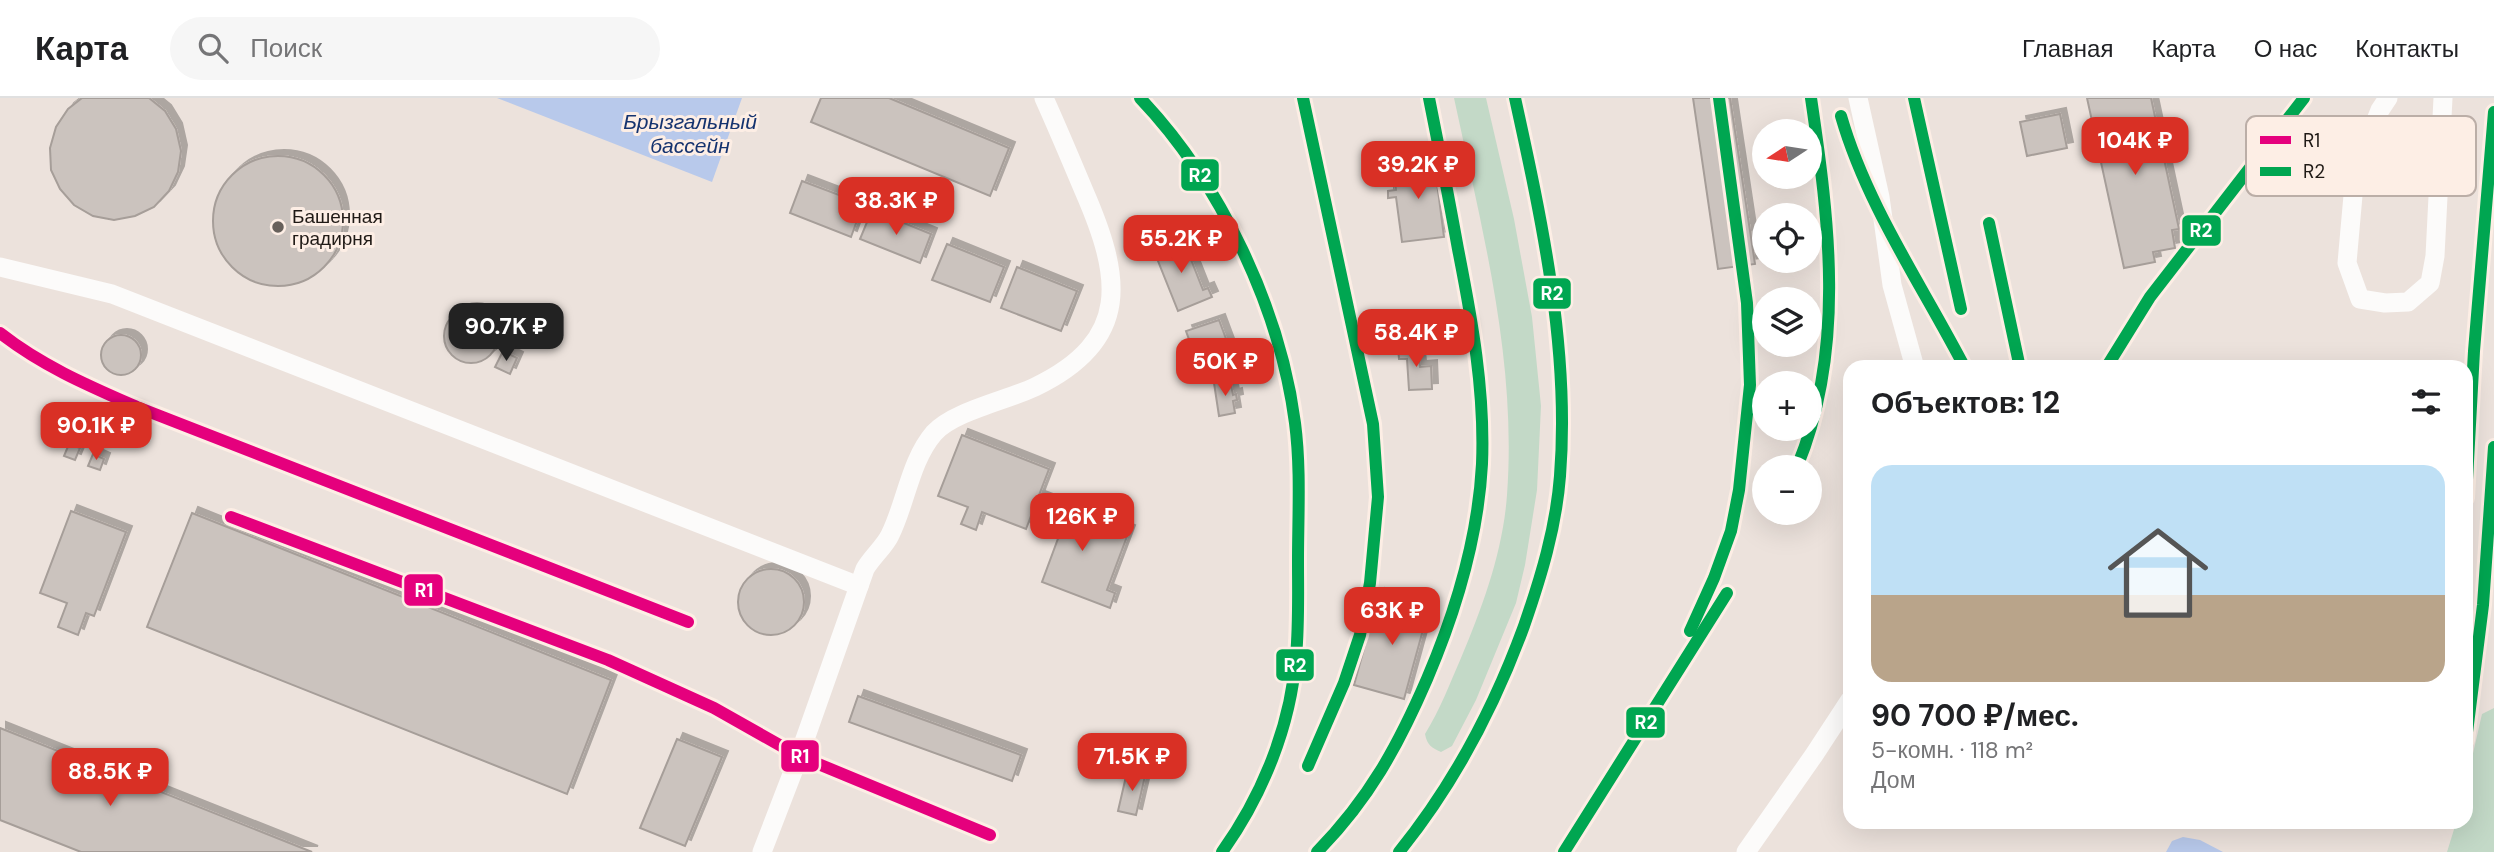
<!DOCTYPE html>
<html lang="ru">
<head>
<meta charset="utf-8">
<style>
  body { margin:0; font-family:"DM Sans",sans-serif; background:#f6f6f6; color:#202124; height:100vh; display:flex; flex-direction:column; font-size:26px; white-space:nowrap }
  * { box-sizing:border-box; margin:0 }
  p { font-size:23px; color:#757577 }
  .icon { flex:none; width:38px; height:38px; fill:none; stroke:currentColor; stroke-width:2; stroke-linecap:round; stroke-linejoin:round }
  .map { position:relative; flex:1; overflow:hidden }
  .panel { position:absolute; left:1843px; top:262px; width:630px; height:469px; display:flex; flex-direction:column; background:#fff; border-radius:21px; box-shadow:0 7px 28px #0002 }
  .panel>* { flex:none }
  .needle { width:46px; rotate:258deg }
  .buttons { position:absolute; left:1752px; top:21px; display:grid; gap:14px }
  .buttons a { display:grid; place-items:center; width:70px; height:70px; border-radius:50%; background:#fff; box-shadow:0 7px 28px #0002; font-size:35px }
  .price { position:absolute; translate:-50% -60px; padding:0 16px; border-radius:14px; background:#d93025; color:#fff; font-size:23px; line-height:46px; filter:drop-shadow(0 2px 4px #0008) }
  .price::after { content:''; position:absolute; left:50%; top:42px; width:21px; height:16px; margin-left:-10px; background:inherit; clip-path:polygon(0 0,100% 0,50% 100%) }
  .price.selected { background:#222; color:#fff }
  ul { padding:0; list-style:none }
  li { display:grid; align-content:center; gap:14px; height:371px; padding:0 28px }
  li+li { border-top:2px solid #e0e0e0 }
  li span { display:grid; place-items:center; height:217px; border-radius:21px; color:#555 }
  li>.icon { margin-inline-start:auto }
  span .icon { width:126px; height:126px; fill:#fffc; stroke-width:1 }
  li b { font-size:30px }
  h2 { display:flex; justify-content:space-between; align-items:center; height:84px; padding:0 28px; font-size:30px }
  header { display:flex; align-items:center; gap:42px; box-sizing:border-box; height:98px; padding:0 35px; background:#fff; border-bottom:2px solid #e0e0e0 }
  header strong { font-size:33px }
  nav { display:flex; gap:38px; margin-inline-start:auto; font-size:24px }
  .search { width:490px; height:63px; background:#f6f6f6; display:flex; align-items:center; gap:18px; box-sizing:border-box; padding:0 24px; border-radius:38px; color:#757577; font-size:26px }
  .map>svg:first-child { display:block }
</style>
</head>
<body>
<header>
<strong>Карта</strong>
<div class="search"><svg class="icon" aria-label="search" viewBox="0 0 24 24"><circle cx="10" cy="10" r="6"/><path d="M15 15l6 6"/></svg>Поиск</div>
<nav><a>Главная</a><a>Карта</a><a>О нас</a><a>Контакты</a></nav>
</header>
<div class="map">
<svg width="2494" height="754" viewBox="0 0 2494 754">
  <defs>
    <filter id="shadow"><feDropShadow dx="6" dy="-6" stdDeviation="0" flood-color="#0004"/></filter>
  </defs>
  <rect width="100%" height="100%" fill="#ece2dc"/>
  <g fill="#c3d9c7">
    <path d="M 1454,0 L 1486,0 L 1514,121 L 1532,219 L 1541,308 L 1537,392 L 1525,467 L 1516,505 L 1476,602 L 1452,648 L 1441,654 C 1432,650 1427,647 1425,636 C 1440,612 1450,585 1461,560 C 1483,508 1503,453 1507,397 C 1517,261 1482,132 1454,0 Z"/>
    <polygon points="2494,610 2494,754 2447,754 2456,725 2466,724 2466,686 2482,616"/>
  </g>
  <g fill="#b8c9eb">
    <polygon points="497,0 742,0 712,84"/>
    <polygon points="2183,739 2200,742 2223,754 2166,754 2172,743"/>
  </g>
  <g fill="#cbc3be" stroke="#a69e99" stroke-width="2" filter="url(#shadow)">
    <polygon points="82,0 149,0 165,13 176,31 181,53 178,74 169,93 154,109 135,118 114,122 93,118 74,107 60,91 51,72 50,50 56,29 68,11"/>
    <polygon points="821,0 889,0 1009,50 990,98 811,24"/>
    <polygon points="1693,0 1730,0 1755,166 1718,171"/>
    <polygon points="2087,0 2151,0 2179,131 2172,132 2175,150 2153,154 2155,164 2124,170"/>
    <polygon points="2060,16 2067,50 2027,58 2020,24"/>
    <circle cx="278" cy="123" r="65"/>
    <polygon points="1434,61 1444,139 1402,144 1396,99 1388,100 1388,93 1396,92 1393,66"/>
    <polygon points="802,83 863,106 851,139 790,115"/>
    <polygon points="872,112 931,136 920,165 860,141"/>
    <polygon points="1188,140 1191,147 1186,149 1203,192 1208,190 1212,199 1178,213 1154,153"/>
    <polygon points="947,146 1004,169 990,204 932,182"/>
    <polygon points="1017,169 1077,193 1061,233 1001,210"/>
    <circle cx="471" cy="238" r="27"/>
    <polygon points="1219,222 1232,257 1199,269 1186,233"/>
    <circle cx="121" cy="257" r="20"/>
    <polygon points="1406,244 1411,244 1411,248 1418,248 1420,269 1431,268 1432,291 1409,292 1407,261 1399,261 1398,249 1406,249"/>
    <polygon points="503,253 517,260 510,276 495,269"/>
    <polygon points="1230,282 1233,297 1236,296 1237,302 1233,303 1235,315 1219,318 1214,285"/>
    <polygon points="962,337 1049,371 1026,431 982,414 976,432 961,426 968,409 938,398"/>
    <polygon points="69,346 80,350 75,362 64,358"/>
    <polygon points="93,356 104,361 100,372 88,368"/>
    <polygon points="1039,399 1129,433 1107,492 1115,495 1110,510 1042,484 1063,427 1032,416"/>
    <polygon points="71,413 126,434 94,518 86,515 78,537 58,529 67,505 40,495"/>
    <polygon points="192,415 611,582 567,696 147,529"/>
    <circle cx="771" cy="504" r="33"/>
    <polygon points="1379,496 1429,510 1404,601 1354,587"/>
    <polygon points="858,598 1021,657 1012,683 849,624"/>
    <polygon points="0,630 312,754 81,754 0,722"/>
    <polygon points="677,641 722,659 685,748 640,730"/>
    <polygon points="1127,674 1145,678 1136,717 1118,713"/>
  </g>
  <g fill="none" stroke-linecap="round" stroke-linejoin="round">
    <g stroke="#fcfbfa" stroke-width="19">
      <polyline points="1858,0 1880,99 1892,187 1915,270"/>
      <polyline points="2388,0 2380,12 2355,75 2347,165 2360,201 2385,205 2408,204 2430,185 2435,158 2443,0"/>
      <polyline points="0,169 112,196 859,488"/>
      <path d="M 762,754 L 799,658 L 865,471 C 872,459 885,448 890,437 C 906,405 910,363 934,335 C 954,313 1008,302 1035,289 C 1133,242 1121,178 1084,93 C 1071,62 1058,31 1044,0"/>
      <polyline points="1746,754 1814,657 1850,602"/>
    </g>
    <defs>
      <g id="rail-1">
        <path d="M 0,235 C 42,268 89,288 137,309 L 688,524"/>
        <polyline points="231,419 608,562 714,610 799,658 990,737"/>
      </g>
      <g id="rail-2">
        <path d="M 1140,0 C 1220,84 1280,210 1295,325 C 1301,371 1298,417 1298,463 C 1298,495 1299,527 1296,558 C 1291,628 1262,698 1222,754"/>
        <polyline points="1303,0 1373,326 1378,399 1370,485 1360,537 1344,585 1308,668"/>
        <polyline points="1914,0 1961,211"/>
        <path d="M 1841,18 C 1867,108 1922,187 1965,270"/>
        <polyline points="1989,125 2020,270"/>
        <polyline points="2106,270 2150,199 2304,0"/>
        <path d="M 1797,369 C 1846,251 1829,122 1811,0"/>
        <polyline points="2466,400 2474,253 2494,14"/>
        <polyline points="1690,533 1714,480 1731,433 1739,392 1750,287 1747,205 1719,0"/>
        <polyline points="2466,642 2483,507 2494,349"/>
        <path d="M 1317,754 C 1369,701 1398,648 1427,581 C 1456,513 1478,441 1482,366 C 1485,293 1472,222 1458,151 C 1449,101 1439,50 1429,0"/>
        <path d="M 1399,754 C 1454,686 1494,610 1524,528 C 1541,479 1556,430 1560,378 C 1570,252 1542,123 1515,0"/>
        <polyline points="1564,754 1727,495"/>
      </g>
    </defs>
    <use href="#rail-1" stroke="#fdeee5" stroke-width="18"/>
    <use href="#rail-2" stroke="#fdeee5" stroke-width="18"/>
    <use href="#rail-1" stroke="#e5007d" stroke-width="12"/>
    <use href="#rail-2" stroke="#00a651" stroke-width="12"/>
  </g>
  <circle fill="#67605b" stroke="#fdeee5" stroke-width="2.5" cx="278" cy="129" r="7"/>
  <g text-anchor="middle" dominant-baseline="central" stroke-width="6" stroke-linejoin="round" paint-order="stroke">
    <g font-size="19" fill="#201a16" stroke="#fdeee5" text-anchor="start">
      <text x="292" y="118">Башенная<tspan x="292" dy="22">градирня</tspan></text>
    </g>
    <g font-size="21" font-style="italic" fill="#15336f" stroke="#fdeee5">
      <text x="690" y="24">Брызгальный<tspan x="690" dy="24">бассейн</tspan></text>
    </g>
  </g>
  <rect x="2246" y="18" width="230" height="80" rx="10" fill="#fdeee5" stroke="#bbaea7" stroke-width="2"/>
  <rect x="2260" y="38" width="31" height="8" fill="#e5007d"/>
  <rect x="2260" y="69" width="31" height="9" fill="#00a651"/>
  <g font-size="19" fill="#201a16">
    <text x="2303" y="49">R1</text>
    <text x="2303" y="80">R2</text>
  </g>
  <g stroke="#fdeee5" stroke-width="2.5">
    <rect x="1180" y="60" width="40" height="34" rx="7" fill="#00a651"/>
    <rect x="2181" y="116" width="41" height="33" rx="7" fill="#00a651"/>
    <rect x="1532" y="179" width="40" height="33" rx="7" fill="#00a651"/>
    <rect x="403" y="475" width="41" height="34" rx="7" fill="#e5007d"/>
    <rect x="1275" y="550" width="40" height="34" rx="7" fill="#00a651"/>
    <rect x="1625" y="608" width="41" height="33" rx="7" fill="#00a651"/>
    <rect x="780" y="641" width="40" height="34" rx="7" fill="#e5007d"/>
  </g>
  <g font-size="19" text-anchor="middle" font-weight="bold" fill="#fff">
    <text x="1200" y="84">R2</text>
    <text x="2201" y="139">R2</text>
    <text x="1552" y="202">R2</text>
    <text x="424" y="499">R1</text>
    <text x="1295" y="574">R2</text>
    <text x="1646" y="631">R2</text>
    <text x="800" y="665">R1</text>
  </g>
</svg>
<div class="buttons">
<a><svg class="needle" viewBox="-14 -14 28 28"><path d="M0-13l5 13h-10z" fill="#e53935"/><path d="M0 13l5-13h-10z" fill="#757577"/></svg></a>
<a><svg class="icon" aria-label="locate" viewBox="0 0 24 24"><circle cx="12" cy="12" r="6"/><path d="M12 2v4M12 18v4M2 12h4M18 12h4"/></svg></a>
<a><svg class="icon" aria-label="layers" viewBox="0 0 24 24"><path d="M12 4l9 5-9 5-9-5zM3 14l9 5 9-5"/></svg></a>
<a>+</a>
<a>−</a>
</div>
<b class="price" style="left:2135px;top:79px">104K ₽</b>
<b class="price" style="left:1418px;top:103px">39.2K ₽</b>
<b class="price" style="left:896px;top:139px">38.3K ₽</b>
<b class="price" style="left:1181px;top:177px">55.2K ₽</b>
<b class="price selected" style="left:506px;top:265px">90.7K ₽</b>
<b class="price" style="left:1416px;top:271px">58.4K ₽</b>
<b class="price" style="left:1225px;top:300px">50K ₽</b>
<b class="price" style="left:96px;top:364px">90.1K ₽</b>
<b class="price" style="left:1082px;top:455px">126K ₽</b>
<b class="price" style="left:1392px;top:549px">63K ₽</b>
<b class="price" style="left:1132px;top:695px">71.5K ₽</b>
<b class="price" style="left:110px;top:710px">88.5K ₽</b>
<section class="panel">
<h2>Объектов: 12<svg class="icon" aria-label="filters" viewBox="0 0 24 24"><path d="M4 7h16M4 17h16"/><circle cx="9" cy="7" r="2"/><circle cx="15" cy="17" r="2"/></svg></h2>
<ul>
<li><span style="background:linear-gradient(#bfe0f5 60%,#b9a48a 0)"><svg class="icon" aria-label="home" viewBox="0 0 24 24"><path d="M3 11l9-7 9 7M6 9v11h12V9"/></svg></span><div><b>90 700 ₽/мес.</b><p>5-комн. · 118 m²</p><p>Дом</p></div></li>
</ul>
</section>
</div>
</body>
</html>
